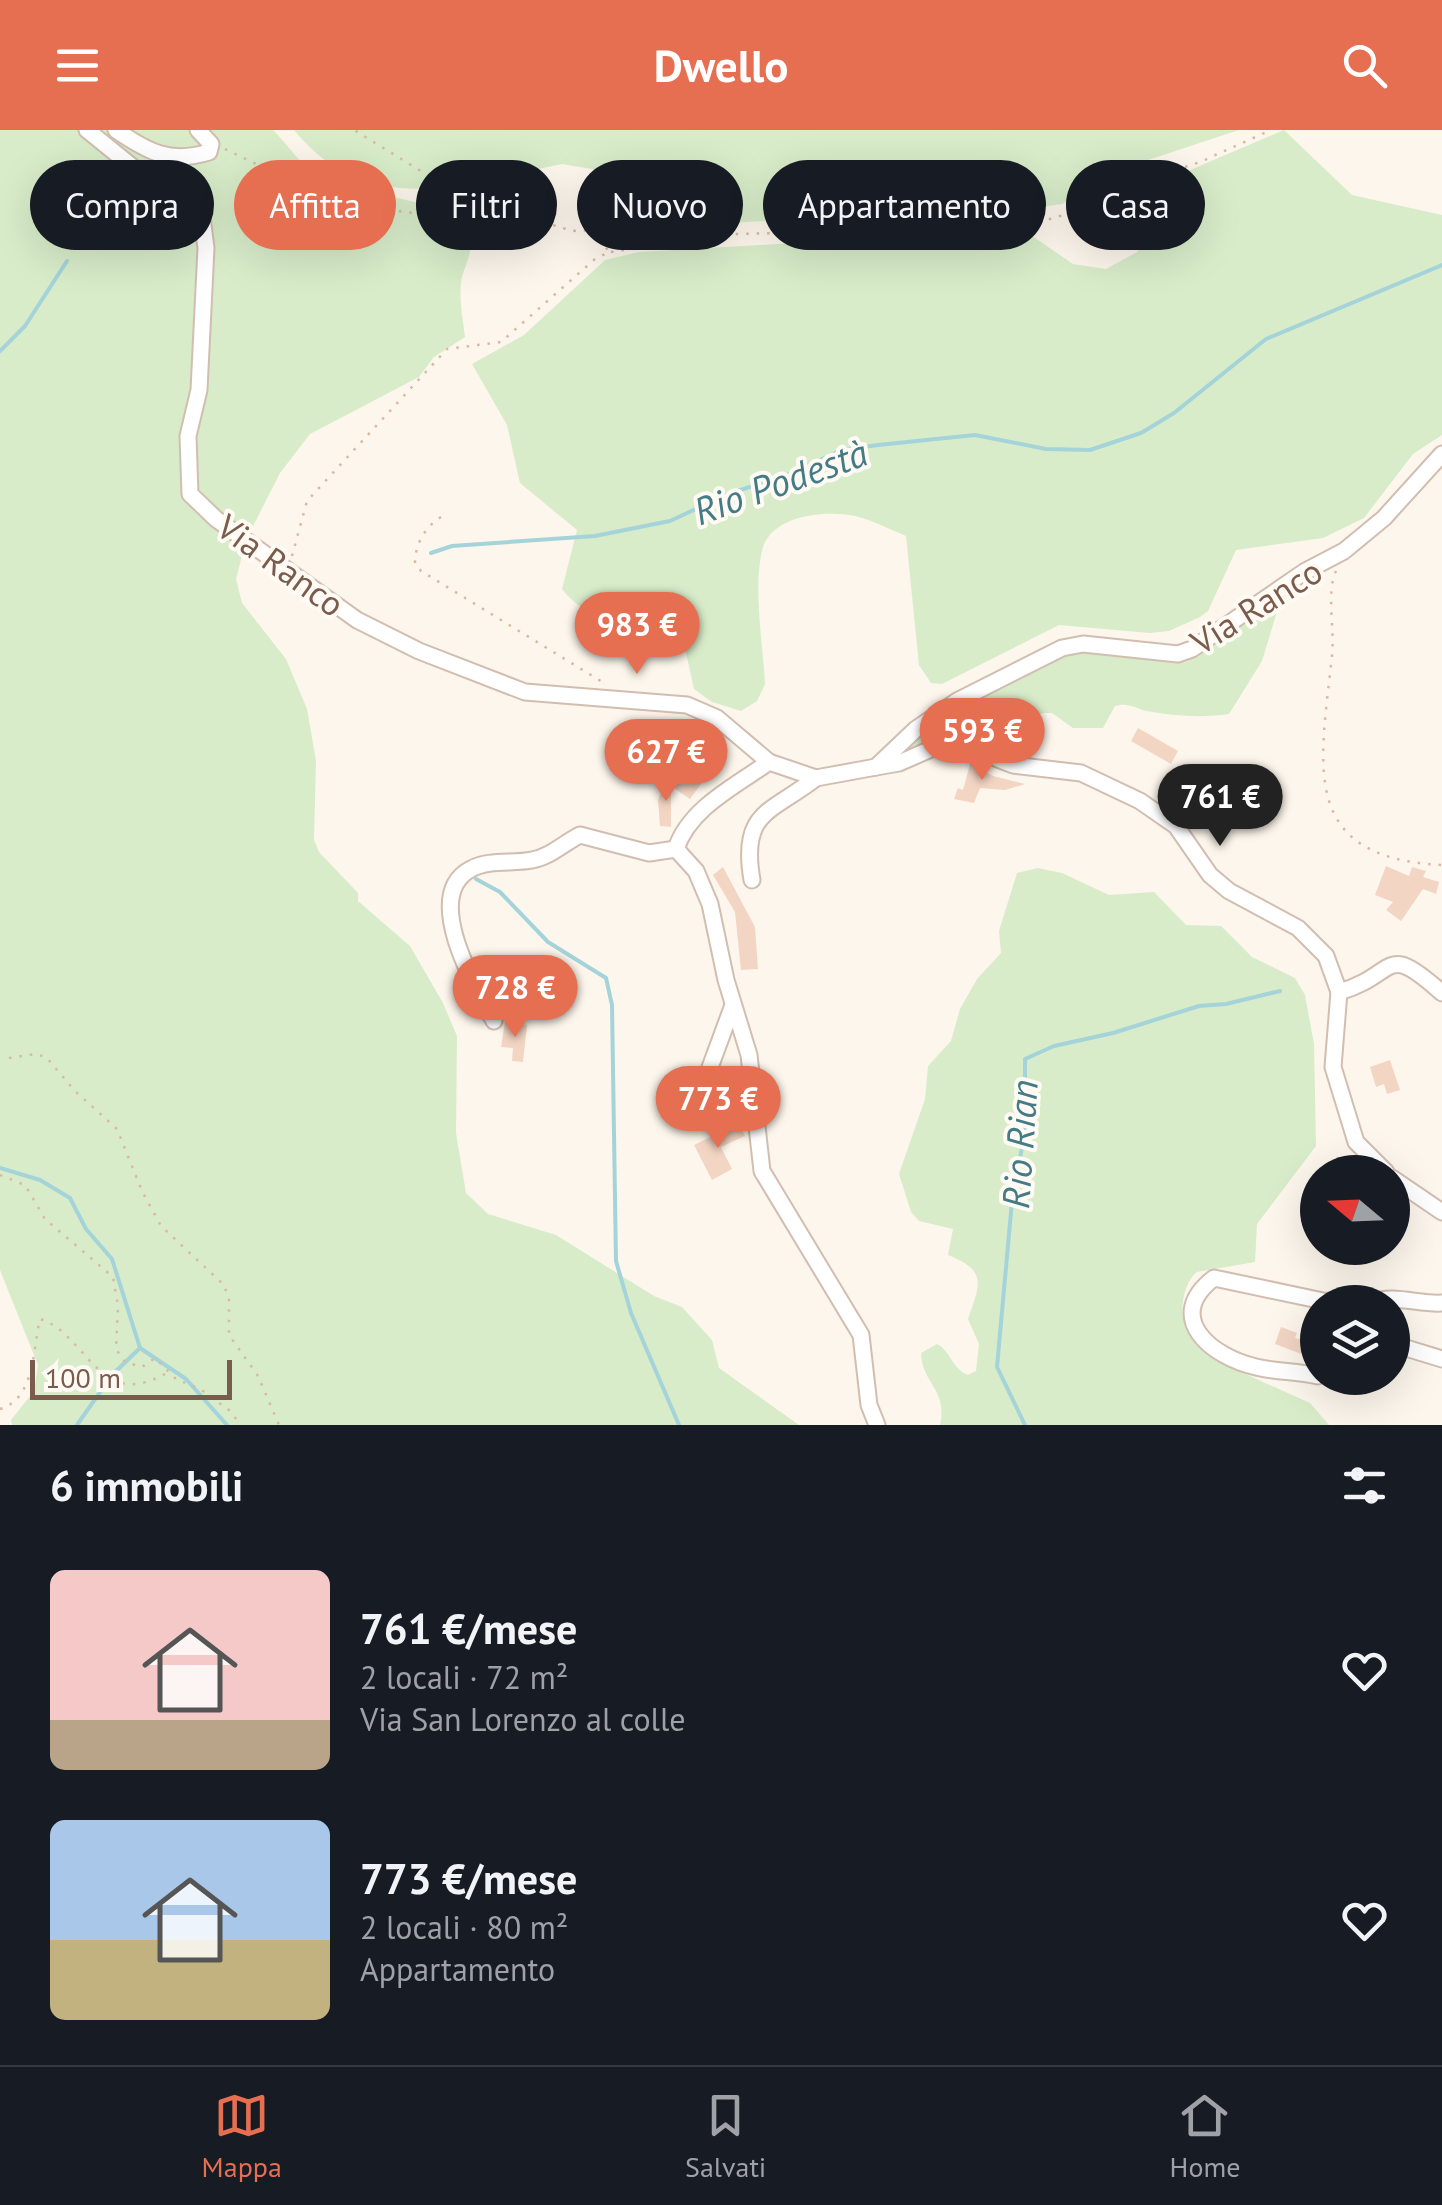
<!DOCTYPE html>
<html lang="it">
<head>
<meta charset="utf-8">
<style>
  body { margin:0; font-family:"PT Sans",sans-serif; background:#242831; color:#f1f3f6; height:100vh; display:flex; flex-direction:column; font-size:38px; white-space:nowrap }
  * { box-sizing:border-box; margin:0 }
  p { font-size:32px; color:#9ea1a6 }
  .icon { flex:none; width:55px; height:55px; fill:none; stroke:currentColor; stroke-width:2; stroke-linecap:round; stroke-linejoin:round }
  .map { position:relative; height:1295px; overflow:hidden }
  .sheet { display:flex; flex-direction:column; background:#171b24; flex:1 }
  .sheet>* { flex:none }
  .top-card { position:absolute; left:30px; top:30px; width:1382px; height:90px; display:flex; gap:20px }
  .needle { width:65px; rotate:289deg }
  .fabs { position:absolute; left:1300px; top:1025px; display:grid; gap:20px }
  .fabs a { display:grid; place-items:center; width:110px; height:110px; border-radius:50%; background:#171b24; box-shadow:0 10px 40px #0002; font-size:50px }
  .scale { position:absolute; left:30px; bottom:25px; width:202px; box-sizing:border-box; padding-left:10px; border:5px solid #7a5c4d; border-top:0; font-size:28px; line-height:35px; white-space:nowrap; color:#7a5c4d; -webkit-text-stroke:8px #fffaf3; paint-order:stroke }
  .price { position:absolute; translate:-50% -85px; padding:0 22px; border-radius:35px; background:#e76f51; color:#fff; font-size:32px; line-height:65px; filter:drop-shadow(0 2px 5px #0008) }
  .price::after { content:''; position:absolute; left:50%; top:60px; width:30px; height:22px; margin-left:-15px; background:inherit; clip-path:polygon(0 0,100% 0,50% 100%) }
  .price.selected { background:#222; color:#fff }
  ul { padding:0; list-style:none }
  li { display:flex; align-items:center; gap:30px; height:250px; padding:0 50px }
  li span { display:grid; place-items:center; flex:none; width:280px; height:200px; border-radius:15px; color:#555 }
  li>.icon { margin-inline-start:auto }
  span .icon { width:120px; height:120px; fill:#fffc; stroke-width:1 }
  li b { font-size:42px }
  h2 { display:flex; justify-content:space-between; align-items:center; height:120px; padding:0 50px; font-size:42px }
  .pill { padding:0 35px; border-radius:45px; background:#171b24; box-shadow:0 10px 40px #0002; font-size:35px; line-height:90px }
  .pill.selected { background:#e76f51; color:#fff }
  header { display:flex; justify-content:space-between; align-items:center; height:130px; padding:0 50px; background:#e76f51; color:#fff; font-size:45px; font-weight:700 }
  .tab-bar { display:flex; justify-content:space-around; align-items:center; height:140px; border-top:2px solid #363941; background:#171b24; font-size:28px; color:#9ea1a6 }
  .tab-bar a { display:grid; justify-items:center; gap:5px }
  .tab-bar .selected { color:#e76f51 }
  .map>svg:first-child { display:block }
</style>
</head>
<body>
<header><svg class="icon" aria-label="menu" viewBox="0 0 24 24"><path d="M4 6h16M4 12h16M4 18h16"/></svg>Dwello<svg class="icon" aria-label="search" viewBox="0 0 24 24"><circle cx="10" cy="10" r="6"/><path d="M15 15l6 6"/></svg></header>
<div class="map">
<svg width="1442" height="1295" viewBox="0 0 1442 1295">
  <rect width="100%" height="100%" fill="#fdf6ec"/>
  <g fill="#d8ecc9">
    <path d="M 0,0 L 273,0 C 288,15 304,39 322,49 C 358,69 464,63 470,116 C 471,128 462,141 461,153 C 459,170 463,190 465,207 L 434,227 L 419,247 L 310,304 L 280,343 L 246,410 L 236,449 L 242,473 L 286,529 L 307,579 L 316,631 L 314,710 L 319,722 L 358,763 L 358,771 L 410,816 L 443,873 L 457,906 L 456,1003 L 466,1063 L 488,1084 L 556,1105 L 654,1166 L 682,1177 L 712,1210 L 719,1238 L 799,1295 L 12,1295 L 11,1290 L 34,1261 L 38,1235 L 0,1140 Z"/>
    <path d="M 294,0 L 1239,0 L 1136,34 L 1062,74 L 968,88 L 893,84 L 692,95 L 664,91 L 638,78 L 592,39 L 562,34 C 464,53 369,92 294,0 Z"/>
    <path d="M 1284,0 L 1352,65 L 1442,85 L 1442,305 L 1413,324 L 1364,388 L 1323,408 L 1236,420 L 1208,481 L 1200,487 L 1169,501 L 1150,503 L 1059,495 L 942,554 L 931,553 L 919,535 L 906,406 C 889,399 872,390 855,386 C 824,380 770,385 762,421 C 753,458 763,515 765,554 L 757,571 L 741,581 L 712,572 L 694,559 L 684,514 C 644,502 588,494 562,459 L 577,400 L 520,353 L 507,295 L 472,234 L 524,205 L 605,130 L 639,122 L 847,110 L 939,116 L 1019,97 L 1073,134 L 1106,139 L 1137,122 L 1143,111 L 1145,63 L 1155,55 Z"/>
    <path d="M 1280,472 L 1262,531 L 1229,584 C 1202,588 1174,586 1147,581 C 1134,578 1129,572 1115,576 L 1103,598 L 1073,598 L 1052,583 L 1043,583 L 1028,590 L 970,597 L 896,625 L 933,591 L 1049,529 L 1079,520 L 1177,529 Z"/>
    <path d="M 1038,738 L 1062,743 L 1109,765 L 1154,762 L 1186,795 L 1221,796 L 1252,827 L 1295,848 L 1305,865 L 1314,914 L 1316,1016 L 1257,1094 L 1255,1132 L 1197,1142 C 1184,1152 1179,1179 1185,1195 L 1230,1237 L 1310,1273 L 1329,1295 L 940,1295 C 948,1259 922,1254 921,1223 L 937,1214 C 951,1221 952,1239 968,1245 L 976,1241 L 979,1214 L 968,1189 C 980,1154 988,1141 948,1125 L 953,1099 L 919,1091 L 911,1082 L 899,1044 L 925,969 L 928,936 L 951,911 L 960,879 L 977,849 L 1001,823 L 999,801 L 1017,743 Z"/>
  </g>
  <g fill="none" stroke-linecap="round" stroke-linejoin="round">
    <g stroke="#a5d3da" stroke-width="4">
      <polyline points="0,221 25,196 67,131"/>
      <polyline points="431,423 452,416 595,406 670,391 728,364 787,345 842,320 878,315 975,305 1046,319 1090,320 1141,303 1174,283 1266,209 1442,135"/>
      <polyline points="476,749 500,762 548,812 606,848 612,875 616,1131 631,1183 679,1295"/>
      <polyline points="0,1038 40,1050 70,1068 86,1099 112,1129 140,1218 186,1249 227,1295"/>
      <polyline points="77,1295 112,1245 140,1218"/>
      <polyline points="1025,1295 997,1237 1012,1071 1025,1001 1025,929 1054,916 1113,903 1199,876 1226,874 1280,861"/>
    </g>
  </g>
  <g fill="#f3d5c3">
    <polygon points="1138,598 1178,621 1171,634 1131,611"/>
    <polygon points="971,631 984,636 982,640 993,646 1025,654 1005,660 980,658 974,673 954,669 958,658 963,660"/>
    <polygon points="691,636 706,647 690,669 674,658"/>
    <polygon points="671,639 671,697 660,696 658,670"/>
    <polygon points="1386,736 1409,746 1412,737 1426,741 1423,747 1439,752 1436,764 1423,759 1401,791 1386,780 1393,772 1375,765"/>
    <polygon points="723,737 755,797 758,839 741,840 735,782 713,745"/>
    <polygon points="505,892 527,895 523,932 512,931 513,918 501,917"/>
    <polygon points="1390,930 1400,960 1387,964 1384,954 1376,957 1370,937"/>
    <polygon points="739,993 745,1006 721,1017 732,1039 712,1050 694,1015"/>
    <polygon points="1281,1197 1297,1203 1295,1208 1318,1214 1315,1229 1275,1214"/>
  </g>
  <g fill="none" stroke-linecap="round" stroke-linejoin="round">
    <defs>
      <g id="minor">
        <polyline points="87,0 150,51 191,74 202,87 206,118 199,260 188,306 190,364 216,389 357,490 419,521 525,562 687,575 717,588 769,632 816,648 876,637 916,599 957,571 1062,518 1083,514 1178,524 1192,519 1304,442 1344,421 1384,388 1442,324"/>
        <path d="M 116,0 C 148,22 170,34 209,22 L 211,14 L 198,0"/>
        <path d="M 769,632 C 737,655 689,678 676,719 L 696,741 L 710,774 L 726,850 L 749,925 L 762,1041 L 861,1205 L 869,1275 L 877,1295"/>
        <polyline points="876,637 899,633 940,615 959,614 1013,635 1081,643 1140,671 1176,696 1210,745 1229,761 1298,798 1326,826 1339,862 1333,937 1356,1012 1386,1042"/>
        <path d="M 752,750 C 740,681 771,683 816,648"/>
        <path d="M 1339,862 C 1399,845 1382,809 1442,863"/>
        <path d="M 494,891 C 475,857 421,765 471,739 C 489,729 513,734 532,730 C 550,727 564,713 580,705 L 649,723 L 676,719"/>
        <polyline points="697,990 698,970 733,875"/>
        <polyline points="1392,1048 1442,1082"/>
        <path d="M 1376,1172 C 1390,1164 1423,1175 1442,1173"/>
        <polyline points="1392,1206 1406,1218 1442,1229"/>
        <path d="M 1318,1246 C 1297,1241 1276,1242 1256,1237 C 1211,1227 1163,1187 1214,1148 L 1323,1171 L 1364,1172"/>
      </g>
    </defs>
    <use href="#minor" stroke="#d1beb0" stroke-width="19"/>
    <g stroke="#d9b8a5" stroke-width="2.5" stroke-dasharray="2.5 8" stroke-linecap="butt">
      <polyline points="225,19 327,68 332,64 372,78 440,86 470,97 497,95 520,99 538,92"/>
      <polyline points="611,122 734,104 900,100 953,105 995,95 1043,91 1091,77 1116,60 1200,32 1271,0"/>
      <path d="M 441,387 C 425,397 415,414 415,433 L 421,441 L 604,553"/>
      <polyline points="292,426 307,371 447,219 501,212 595,129 609,122 594,100 573,101 539,91 481,63 437,51 354,0"/>
      <path d="M 1336,441 C 1326,462 1335,500 1332,525 C 1321,633 1296,728 1442,735"/>
      <polyline points="9,928 35,924 46,927 75,961 117,999 142,1061 161,1096 224,1155 229,1170 229,1205 258,1246 279,1295"/>
      <polyline points="0,1045 25,1055 45,1089 113,1147 118,1176 116,1219 125,1232 142,1237 155,1228 176,1249 200,1259 229,1280 241,1295"/>
      <path d="M 0,1279 C 35,1269 33,1219 40,1189 C 81,1201 96,1267 146,1252 C 154,1250 160,1246 168,1243"/>
    </g>
    <use href="#minor" stroke="#fff" stroke-width="15"/>
  </g>
  <g text-anchor="middle" dominant-baseline="central" stroke-width="8" stroke-linejoin="round" paint-order="stroke">
    <g font-size="35" fill="#7a5c4d" stroke="#fffaf3">
      <text transform="translate(281 435) rotate(36)">Via Ranco</text>
      <text transform="translate(1256 476) rotate(-32)">Via Ranco</text>
    </g>
    <g font-size="38" font-style="italic" fill="#437c86" stroke="#fffaf3">
      <text transform="translate(780 351) rotate(-20)">Rio Podestà</text>
      <text transform="translate(1019 1014) rotate(-86)">Rio Rian</text>
    </g>
  </g>
</svg>
<div class="fabs">
<a><svg class="needle" viewBox="-14 -14 28 28"><path d="M0-13l5 13h-10z" fill="#e53935"/><path d="M0 13l5-13h-10z" fill="#9ea1a6"/></svg></a>
<a><svg class="icon" aria-label="layers" viewBox="0 0 24 24"><path d="M12 4l9 5-9 5-9-5zM3 14l9 5 9-5"/></svg></a>
</div>
<div class="scale">100 m</div>
<b class="price" style="left:637px;top:547px">983 €</b>
<b class="price" style="left:982px;top:653px">593 €</b>
<b class="price" style="left:666px;top:674px">627 €</b>
<b class="price selected" style="left:1220px;top:719px">761 €</b>
<b class="price" style="left:515px;top:910px">728 €</b>
<b class="price" style="left:718px;top:1021px">773 €</b>
<div class="top-card">
<a class="pill">Compra</a>
<a class="pill selected">Affitta</a>
<a class="pill">Filtri</a>
<a class="pill">Nuovo</a>
<a class="pill">Appartamento</a>
<a class="pill">Casa</a>
</div>
</div>
<section class="sheet">
<h2>6 immobili<svg class="icon" aria-label="filters" viewBox="0 0 24 24"><path d="M4 7h16M4 17h16"/><circle cx="9" cy="7" r="2"/><circle cx="15" cy="17" r="2"/></svg></h2>
<ul>
<li><span style="background:linear-gradient(#f6c9c9 75%,#b9a48a 0)"><svg class="icon" aria-label="home" viewBox="0 0 24 24"><path d="M3 11l9-7 9 7M6 9v11h12V9"/></svg></span><div><b>761 €/mese</b><p>2 locali · 72 m²</p><p>Via San Lorenzo al colle</p></div><svg class="icon" aria-label="heart" viewBox="0 0 24 24"><path d="M12 20l-8-8c-3-5 5-10 8-4 3-6 11-1 8 4z"/></svg></li>
<li><span style="background:linear-gradient(#a9c7e8 60%,#c2b280 0)"><svg class="icon" aria-label="home" viewBox="0 0 24 24"><path d="M3 11l9-7 9 7M6 9v11h12V9"/></svg></span><div><b>773 €/mese</b><p>2 locali · 80 m²</p><p>Appartamento</p></div><svg class="icon" aria-label="heart" viewBox="0 0 24 24"><path d="M12 20l-8-8c-3-5 5-10 8-4 3-6 11-1 8 4z"/></svg></li>
</ul>
</section>
<nav class="tab-bar">
<a class="selected"><svg class="icon" aria-label="map" viewBox="0 0 24 24"><path d="M3 6l6-2 6 2 6-2v14l-6 2-6-2-6 2zM9 4v14M15 6v14"/></svg>Mappa</a>
<a><svg class="icon" aria-label="saved" viewBox="0 0 24 24"><path d="M7 4h10v16l-5-4-5 4z"/></svg>Salvati</a>
<a><svg class="icon" aria-label="home" viewBox="0 0 24 24"><path d="M3 11l9-7 9 7M6 9v11h12V9"/></svg>Home</a>
</nav>
</body>
</html>
